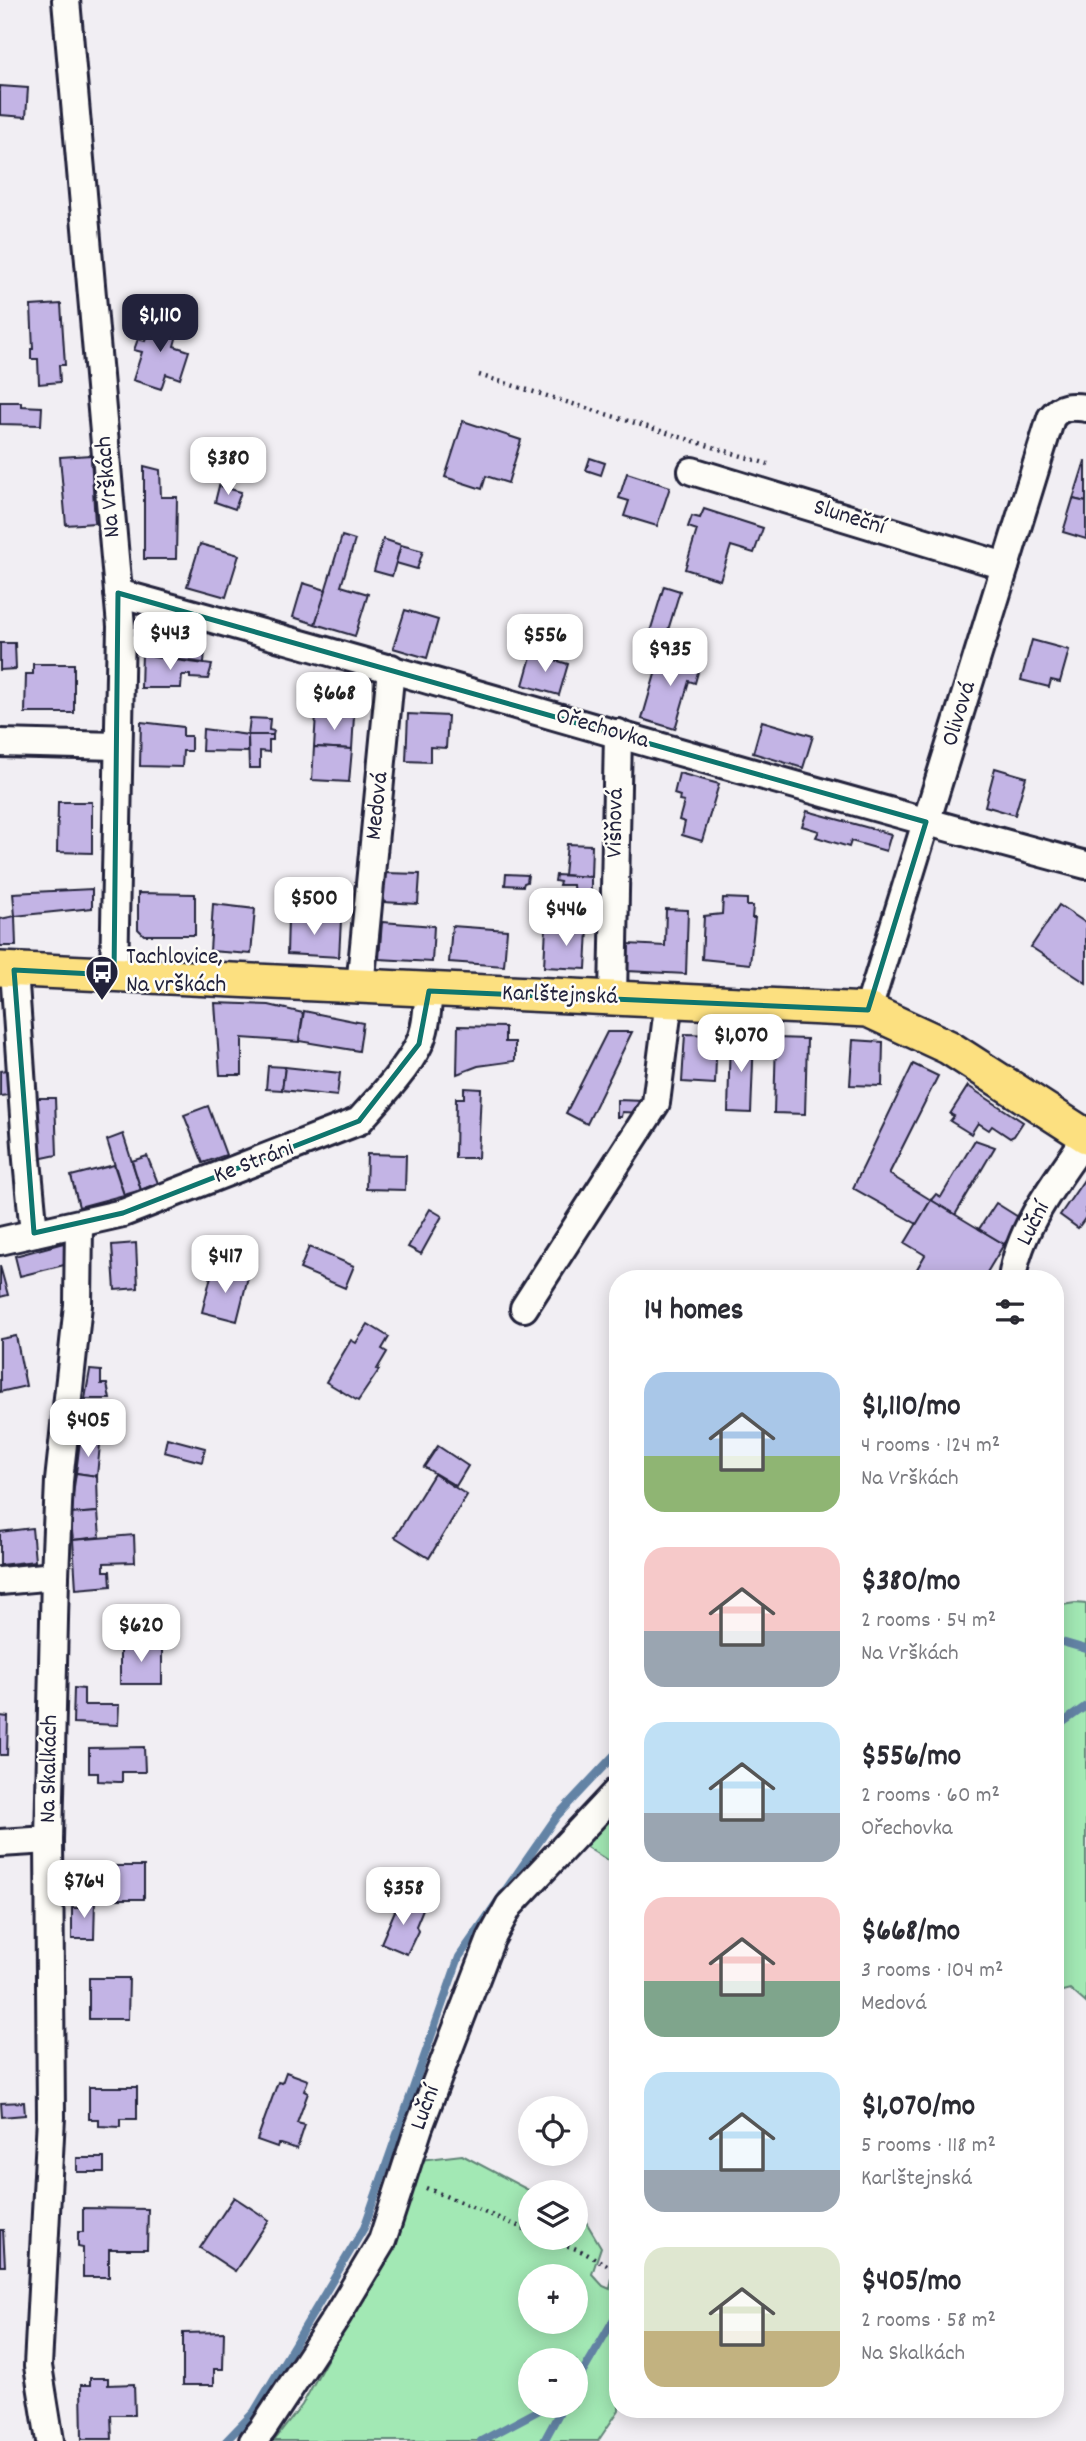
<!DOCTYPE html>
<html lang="en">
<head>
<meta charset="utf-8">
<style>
  body { margin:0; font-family:Dekko,sans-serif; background:#f2f2f3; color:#2b2b33; height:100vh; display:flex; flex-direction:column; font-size:26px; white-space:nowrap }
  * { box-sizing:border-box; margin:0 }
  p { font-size:23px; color:#7c7c81 }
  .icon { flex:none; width:38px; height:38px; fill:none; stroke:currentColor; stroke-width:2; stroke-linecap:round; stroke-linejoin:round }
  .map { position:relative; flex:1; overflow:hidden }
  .panel { position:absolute; left:609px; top:1270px; width:455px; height:1148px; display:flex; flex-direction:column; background:#fff; border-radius:28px; box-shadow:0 4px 18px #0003 }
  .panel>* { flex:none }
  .fabs { position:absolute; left:518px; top:2096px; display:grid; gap:14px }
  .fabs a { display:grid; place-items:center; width:70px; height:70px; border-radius:50%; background:#fff; box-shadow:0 4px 18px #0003; font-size:35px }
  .price { position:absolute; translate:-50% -60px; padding:0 16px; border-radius:14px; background:#fff; color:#222; font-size:23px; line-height:46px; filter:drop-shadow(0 2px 4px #0008) }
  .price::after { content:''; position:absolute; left:50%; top:42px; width:21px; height:16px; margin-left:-10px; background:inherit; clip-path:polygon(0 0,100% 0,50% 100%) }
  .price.current { background:#22223b; color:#fff }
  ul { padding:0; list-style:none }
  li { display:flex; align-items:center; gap:21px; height:175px; padding:0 35px }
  li span { display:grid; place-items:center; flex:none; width:196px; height:140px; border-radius:21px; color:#555 }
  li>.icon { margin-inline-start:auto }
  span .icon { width:84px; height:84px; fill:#fffc; stroke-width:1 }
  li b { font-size:30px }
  h2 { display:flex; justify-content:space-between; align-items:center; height:84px; padding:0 35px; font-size:30px }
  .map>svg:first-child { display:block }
</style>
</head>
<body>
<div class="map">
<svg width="1086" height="2441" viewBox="0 0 1086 2441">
  <rect width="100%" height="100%" fill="#f1eef3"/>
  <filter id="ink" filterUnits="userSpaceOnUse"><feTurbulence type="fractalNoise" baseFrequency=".0143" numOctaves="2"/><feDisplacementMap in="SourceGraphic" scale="14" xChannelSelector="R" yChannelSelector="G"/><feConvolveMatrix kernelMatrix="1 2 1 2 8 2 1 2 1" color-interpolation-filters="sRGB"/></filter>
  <g filter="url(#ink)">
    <g fill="#a2e8b4" stroke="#628578" stroke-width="2" fill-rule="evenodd">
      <polygon points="1075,1603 1086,1604 1086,2003 1070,1989 1055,1993 1055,1606"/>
      <polygon points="618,1799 618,1867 577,1841"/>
      <path d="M 462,2155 L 534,2193 L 530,2193 L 530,2238 L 576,2238 L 576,2216 L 586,2222 L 601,2247 L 592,2274 L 603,2286 L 610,2289 L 616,2257 L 615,2237 L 618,2233 L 619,2410 L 598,2441 L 274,2441 L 302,2405 L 385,2255 L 420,2160 ZM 530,2277 L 576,2277 L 576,2322 L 530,2322 ZM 530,2361 L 576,2361 L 576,2406 L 530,2406 Z"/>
    </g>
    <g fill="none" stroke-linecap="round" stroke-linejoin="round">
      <g stroke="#6383a5" stroke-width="8">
        <polyline points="1055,1640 1086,1649"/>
        <polyline points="1055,1728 1086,1706"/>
        <polyline points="576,2384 618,2312"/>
        <polyline points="226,2441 254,2412 364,2228 459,1957 557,1816 618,1751"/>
        <polyline points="481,2441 547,2406"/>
        <polyline points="544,2441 563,2406"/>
      </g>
    </g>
    <g fill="#c3b4e5" stroke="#22223b" stroke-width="2">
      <polygon points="0,86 28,88 26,117 0,115"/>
      <polygon points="61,304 65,365 59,365 60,382 39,384 38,359 31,359 31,349 33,349 31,306"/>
      <polygon points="154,316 180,324 174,346 189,351 180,379 166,374 161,389 133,380 142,352 134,350 138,339 145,341"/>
      <polygon points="0,402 21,402 21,406 42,407 41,425 0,424"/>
      <polygon points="463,421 521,440 508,483 486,476 482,489 445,477"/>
      <polygon points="91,455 95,523 66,525 60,457"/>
      <polygon points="590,458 605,463 601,475 586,470"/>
      <polygon points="1085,461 1086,461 1086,502 1073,499"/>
      <polygon points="144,466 160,470 161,497 177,497 176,559 144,559"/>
      <polygon points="627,473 670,487 657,526 624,516 629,501 619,498"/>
      <polygon points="219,486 241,492 235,509 215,502"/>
      <polygon points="1073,499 1086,502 1086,539 1063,532"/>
      <polygon points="704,509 763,528 754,553 731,546 720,580 685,569 697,530 688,527 692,516 700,518"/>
      <polygon points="342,536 355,540 341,586 368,594 355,636 315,624"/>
      <polygon points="383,539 401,545 392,576 374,571"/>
      <polygon points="200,544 239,555 226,597 187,586"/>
      <polygon points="401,545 423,551 417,569 396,563"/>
      <polygon points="303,583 326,590 315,624 293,617"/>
      <polygon points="664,586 680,591 665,640 649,635"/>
      <polygon points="405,610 438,620 427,658 393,648"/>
      <polygon points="142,631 176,632 175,646 205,650 204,663 153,657 153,654 142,653"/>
      <polygon points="1032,640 1069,650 1060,682 1051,680 1049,687 1021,680"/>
      <polygon points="0,643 15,643 16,669 0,670"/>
      <polygon points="662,650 701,661 695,683 689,681 675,729 642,719"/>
      <polygon points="142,653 153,654 153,657 212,665 208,679 190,678 190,675 182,675 181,688 141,688"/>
      <polygon points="532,653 568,664 559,695 523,685"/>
      <polygon points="33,664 74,664 74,713 25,713 26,674 33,674"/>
      <polygon points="316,714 354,716 352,749 314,747"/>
      <polygon points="408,714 448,716 446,748 430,747 430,762 406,761"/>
      <polygon points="250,718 270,719 269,730 274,731 273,735 248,735"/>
      <polygon points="762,721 813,736 803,768 753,753"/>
      <polygon points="141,722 183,727 183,736 191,736 191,751 183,751 182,767 140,766"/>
      <polygon points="203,729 248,735 248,752 202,751"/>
      <polygon points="248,735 273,735 273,740 269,740 269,752 260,751 260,768 249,768"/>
      <polygon points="314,747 352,749 349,782 312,780"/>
      <polygon points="995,768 1026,777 1015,815 985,806"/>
      <polygon points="679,773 719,784 702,841 682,835 685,822 679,820 684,802 679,801 680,796 674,794"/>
      <polygon points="58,802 92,802 92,853 57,852"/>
      <polygon points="807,811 891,834 886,851 851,841 849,847 816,837 819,831 802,826"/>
      <polygon points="567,844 592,845 591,877 564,875"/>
      <polygon points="385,873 420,874 418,904 383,902"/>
      <polygon points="506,874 528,875 527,882 524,883 523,886 505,885"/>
      <polygon points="556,875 591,877 591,899 574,898 573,885 559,885 560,882 555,881"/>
      <polygon points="92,889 92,908 15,916 13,893"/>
      <polygon points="138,893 195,894 195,935 144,935 138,929"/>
      <polygon points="723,898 747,899 747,906 753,906 752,918 755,918 750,964 702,959 704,916 722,914"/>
      <polygon points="213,904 255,909 251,954 210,951"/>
      <polygon points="1059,905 1086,923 1086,983 1031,947"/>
      <polygon points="666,909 688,910 686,974 627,971 628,944 665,946"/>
      <polygon points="568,911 590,912 590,931 567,927"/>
      <polygon points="15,916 16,946 0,946 0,919"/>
      <polygon points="288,918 341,920 339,957 287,954"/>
      <polygon points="382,922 434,926 432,962 379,959"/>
      <polygon points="452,926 507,930 504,966 449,962"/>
      <polygon points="546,926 588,929 586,969 544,967"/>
      <polygon points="215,1003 269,1005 303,1013 299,1042 242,1038 242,1075 220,1075"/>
      <polygon points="304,1011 363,1023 359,1051 299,1041"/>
      <polygon points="458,1026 505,1027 505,1042 515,1042 515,1061 478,1066 457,1074"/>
      <polygon points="607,1032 632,1032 587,1124 566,1113"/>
      <polygon points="685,1034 717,1035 715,1084 682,1082"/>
      <polygon points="730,1036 754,1037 751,1113 728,1112"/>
      <polygon points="776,1038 807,1039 805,1114 774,1113"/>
      <polygon points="853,1040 883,1042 882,1086 850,1085"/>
      <polygon points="913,1064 938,1076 889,1174 931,1200 917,1224 853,1188"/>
      <polygon points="268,1066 285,1067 282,1090 266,1089"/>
      <polygon points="285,1067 340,1073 337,1096 282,1090"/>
      <polygon points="13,1069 16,1094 0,1096 0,1071"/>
      <polygon points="968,1086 1023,1122 1014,1136 1010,1138 992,1126 989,1130 978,1123 971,1134 950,1121 954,1116 950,1114"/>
      <polygon points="464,1088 481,1089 478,1158 455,1158 456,1098 464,1098"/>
      <polygon points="33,1098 55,1098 57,1155 33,1160"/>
      <polygon points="617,1100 645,1101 644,1113 622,1112 621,1117 617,1117"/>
      <polygon points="208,1106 226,1155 203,1163 184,1115"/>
      <polygon points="123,1134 141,1190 124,1195 107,1140"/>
      <polygon points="975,1140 995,1147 955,1215 931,1200 936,1194 941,1197"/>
      <polygon points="367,1154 406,1155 405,1190 366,1189"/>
      <polygon points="147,1156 158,1183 141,1190 132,1161"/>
      <polygon points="114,1165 124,1195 79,1207 71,1176"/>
      <polygon points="1086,1177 1086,1217 1078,1228 1060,1215"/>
      <polygon points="931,1200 1004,1244 983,1279 911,1279 925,1255 905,1243"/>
      <polygon points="996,1203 1023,1220 1004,1244 979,1229"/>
      <polygon points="430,1209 442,1216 421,1254 408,1247"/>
      <polygon points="71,1241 76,1262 20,1276 15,1256"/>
      <polygon points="136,1243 138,1288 115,1290 112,1245"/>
      <polygon points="309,1247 354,1266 345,1288 300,1269"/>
      <polygon points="0,1266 8,1295 0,1297"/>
      <polygon points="213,1268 248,1277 237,1321 202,1312"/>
      <polygon points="368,1324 389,1337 382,1349 387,1352 377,1369 379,1370 358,1401 326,1382 351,1340 356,1343"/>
      <polygon points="16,1336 26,1386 0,1392 0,1339"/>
      <polygon points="90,1370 101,1371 101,1384 107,1384 110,1399 85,1399"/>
      <polygon points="167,1438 205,1448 202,1462 164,1452"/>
      <polygon points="80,1441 100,1444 97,1476 76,1473"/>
      <polygon points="438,1446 468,1466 456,1486 424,1467"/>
      <polygon points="76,1473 97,1476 98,1512 70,1514"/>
      <polygon points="434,1474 467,1495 429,1558 395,1537"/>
      <polygon points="98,1512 100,1537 73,1540 70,1514"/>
      <polygon points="32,1528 35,1561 0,1565 0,1532"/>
      <polygon points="134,1535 135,1562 104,1563 104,1571 110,1571 111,1586 76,1589 73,1540"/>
      <rect x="120" y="1644" width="42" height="40"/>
      <polygon points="74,1688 84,1689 84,1705 119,1705 118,1725 73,1723"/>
      <polygon points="0,1716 8,1717 7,1755 0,1755"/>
      <polygon points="144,1747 145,1772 122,1772 122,1782 118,1782 98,1781 98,1773 89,1773 89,1748"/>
      <rect x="104" y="1866" width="40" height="33"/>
      <polygon points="95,1898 94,1939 72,1939 72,1908 80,1908 81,1899"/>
      <polygon points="400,1899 423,1909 416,1926 418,1931 407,1954 381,1943"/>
      <polygon points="89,1978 129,1978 128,2019 89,2019"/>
      <polygon points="286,2072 308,2080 304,2091 308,2093 297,2123 305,2125 297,2149 281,2144 278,2144 277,2147 257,2140 278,2082 282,2083"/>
      <polygon points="89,2087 137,2087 137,2119 120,2119 120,2127 99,2126 99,2119 89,2119"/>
      <polygon points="24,2102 25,2115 2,2117 1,2103"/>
      <rect x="77" y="2158" width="27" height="14"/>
      <polygon points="234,2197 269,2220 235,2271 200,2248"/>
      <polygon points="83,2208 148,2209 147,2249 109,2249 109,2277 83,2277 83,2248 78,2247 78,2232 83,2232"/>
      <polygon points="0,2230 3,2230 5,2266 0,2266"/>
      <polygon points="224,2332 223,2369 214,2369 214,2385 183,2385 183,2333"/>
      <polygon points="90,2378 108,2378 108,2385 134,2384 135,2415 111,2415 112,2439 82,2439 81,2385 90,2385"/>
    </g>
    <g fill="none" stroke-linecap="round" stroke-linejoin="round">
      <defs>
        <g id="minor">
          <polyline points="66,0 121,626 114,975"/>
          <polyline points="692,471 1005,566"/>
          <path d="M 118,593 C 441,681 762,779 1086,865"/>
          <polyline points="0,743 117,746"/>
          <polyline points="14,970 27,1160 34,1233"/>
          <polyline points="360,987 391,668"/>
          <polyline points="613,998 618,733"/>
          <path d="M 868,1010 L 1051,418 C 1061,405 1071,406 1086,408"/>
          <path d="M 0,1241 L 123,1213 L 359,1121 C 377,1101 408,1068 419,1044 C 427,1028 427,1008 429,991"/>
          <path d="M 1012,1279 C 1019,1227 1057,1180 1086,1138"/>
          <polyline points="524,1308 656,1103 669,1000"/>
          <polyline points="0,1581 55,1576"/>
          <polyline points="0,1843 49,1840"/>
          <polyline points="50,2441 38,2366 51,2117 49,1840 55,1576 59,1481 78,1305 79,1224"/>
          <polyline points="253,2441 263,2429 337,2316 382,2241 419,2127 491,1939 509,1906 618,1790"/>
        </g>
        <polyline id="major" points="0,969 868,1010 948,1047 1086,1136"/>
      </defs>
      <use href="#minor" stroke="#22223b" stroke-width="32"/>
      <use href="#major" stroke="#22223b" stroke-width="38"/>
      <g stroke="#22223b" stroke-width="4.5" stroke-dasharray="2 5" stroke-linecap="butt">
        <polyline points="479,375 768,464"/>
        <polyline points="426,2188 530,2231"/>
        <polyline points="548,2238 579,2250 609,2266"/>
      </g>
      <use href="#minor" stroke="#fdfcf7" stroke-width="26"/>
      <use href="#major" stroke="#fce080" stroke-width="33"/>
    </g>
  </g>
  <path fill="none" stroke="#0f766e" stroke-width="5" stroke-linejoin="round" d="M 118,593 L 926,822 L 868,1010 L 429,991 L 419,1044 L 359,1121 L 123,1213 L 34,1233 L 14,970 L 114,975 Z"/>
  <defs>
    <symbol id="bus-pin" viewBox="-11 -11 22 30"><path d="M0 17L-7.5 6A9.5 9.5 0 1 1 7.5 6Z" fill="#22223b" stroke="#fdfcf7"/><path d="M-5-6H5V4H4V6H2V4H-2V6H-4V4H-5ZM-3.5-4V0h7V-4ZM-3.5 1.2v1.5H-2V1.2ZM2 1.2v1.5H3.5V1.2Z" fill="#fff"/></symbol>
  </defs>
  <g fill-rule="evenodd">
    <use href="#bus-pin" x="83" y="953" width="38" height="52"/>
  </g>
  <g text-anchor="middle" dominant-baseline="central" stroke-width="5" stroke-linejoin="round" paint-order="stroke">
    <g font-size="24" fill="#22223b" stroke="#fdfcf7">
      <text transform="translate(109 487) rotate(-95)">Na Vrškách</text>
      <text transform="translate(849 518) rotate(17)">Sluneční</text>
      <text transform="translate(960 714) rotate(-73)">Olivová</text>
      <text transform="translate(602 729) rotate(16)">Ořechovka</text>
      <text transform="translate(378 806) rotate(-84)">Medová</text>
      <text transform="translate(616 823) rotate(-89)">Višňová</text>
      <text transform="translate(560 996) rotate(2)">Karlštejnská</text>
      <text transform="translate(254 1163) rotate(-21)">Ke Stráni</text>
      <text transform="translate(1034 1224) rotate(-63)">Luční</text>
      <text transform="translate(50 1769) rotate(-89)">Na Skalkách</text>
      <text transform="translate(426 2108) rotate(-70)">Luční</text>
    </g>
    <g font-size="24" fill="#22223b" stroke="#fdfcf7" text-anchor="start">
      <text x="126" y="958">Tachlovice,<tspan x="126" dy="28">Na vrškách</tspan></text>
    </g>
  </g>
</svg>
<div class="fabs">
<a><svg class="icon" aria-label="locate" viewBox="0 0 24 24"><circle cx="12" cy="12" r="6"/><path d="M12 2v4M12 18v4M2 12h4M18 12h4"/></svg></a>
<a><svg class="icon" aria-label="layers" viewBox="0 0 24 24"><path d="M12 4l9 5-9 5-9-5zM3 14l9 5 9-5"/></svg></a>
<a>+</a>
<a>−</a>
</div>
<b class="price current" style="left:160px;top:354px">$1,110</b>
<b class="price" style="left:228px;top:497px">$380</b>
<b class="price" style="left:170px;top:672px">$443</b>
<b class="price" style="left:545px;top:674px">$556</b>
<b class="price" style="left:670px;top:688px">$935</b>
<b class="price" style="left:334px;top:732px">$668</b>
<b class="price" style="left:314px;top:937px">$500</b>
<b class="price" style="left:566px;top:948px">$446</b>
<b class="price" style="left:741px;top:1074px">$1,070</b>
<b class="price" style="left:225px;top:1295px">$417</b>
<b class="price" style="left:88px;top:1459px">$405</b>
<b class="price" style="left:141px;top:1664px">$620</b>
<b class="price" style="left:84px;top:1920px">$764</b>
<b class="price" style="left:403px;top:1927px">$358</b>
<section class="panel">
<h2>14 homes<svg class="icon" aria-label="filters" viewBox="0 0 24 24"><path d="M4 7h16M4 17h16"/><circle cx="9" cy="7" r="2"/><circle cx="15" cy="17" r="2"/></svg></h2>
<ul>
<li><span style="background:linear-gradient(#a9c7e8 60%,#8fb573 0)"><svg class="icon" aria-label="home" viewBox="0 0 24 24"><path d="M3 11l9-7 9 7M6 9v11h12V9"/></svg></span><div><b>$1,110/mo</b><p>4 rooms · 124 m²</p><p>Na Vrškách</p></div></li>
<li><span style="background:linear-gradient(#f6c9c9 60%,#9aa5b1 0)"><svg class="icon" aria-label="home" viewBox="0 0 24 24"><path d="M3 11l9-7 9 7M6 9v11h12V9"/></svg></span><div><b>$380/mo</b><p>2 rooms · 54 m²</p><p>Na Vrškách</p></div></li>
<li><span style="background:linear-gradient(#bfe0f5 65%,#9aa5b1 0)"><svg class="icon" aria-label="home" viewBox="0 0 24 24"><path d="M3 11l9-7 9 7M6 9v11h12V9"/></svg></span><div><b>$556/mo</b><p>2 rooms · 60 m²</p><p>Ořechovka</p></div></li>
<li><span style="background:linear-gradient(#f6c9c9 60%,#7fa58c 0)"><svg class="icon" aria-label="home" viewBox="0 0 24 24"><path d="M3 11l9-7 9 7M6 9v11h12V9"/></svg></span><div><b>$668/mo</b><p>3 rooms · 104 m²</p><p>Medová</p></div></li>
<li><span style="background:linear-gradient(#bfe0f5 70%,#9aa5b1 0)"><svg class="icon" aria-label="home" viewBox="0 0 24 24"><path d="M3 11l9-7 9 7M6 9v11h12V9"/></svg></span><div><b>$1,070/mo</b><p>5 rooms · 118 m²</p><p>Karlštejnská</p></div></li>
<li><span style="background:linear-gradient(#dfe7d0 60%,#c2b280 0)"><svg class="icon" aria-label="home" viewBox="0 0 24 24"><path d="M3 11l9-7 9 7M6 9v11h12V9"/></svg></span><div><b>$405/mo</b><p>2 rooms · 58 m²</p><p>Na Skalkách</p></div></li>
</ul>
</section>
</div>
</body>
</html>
